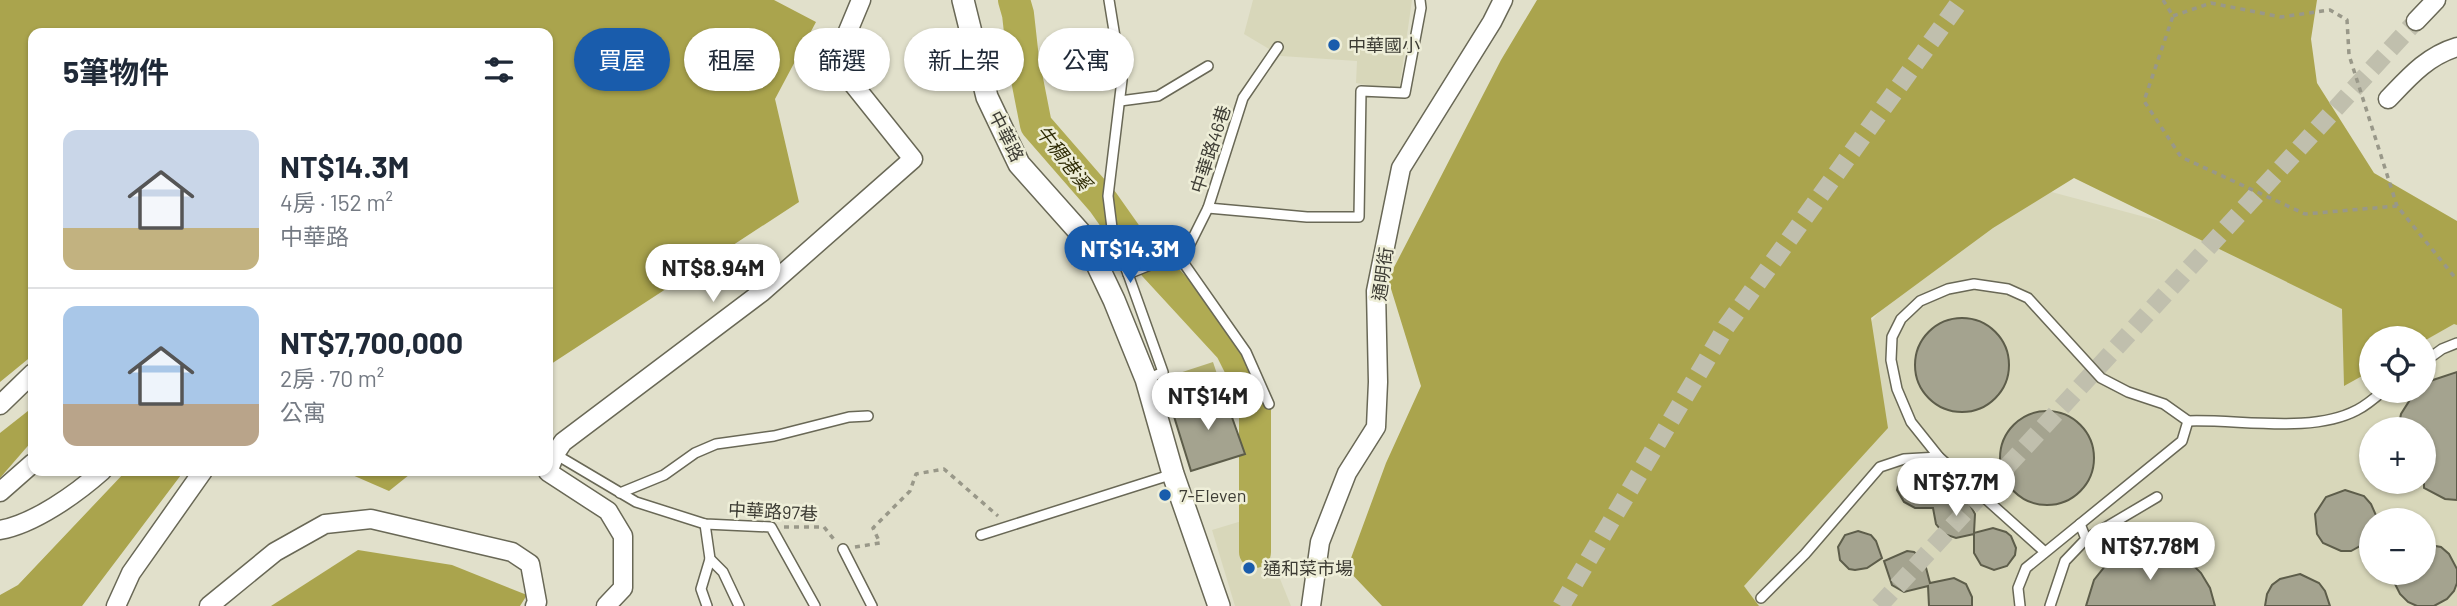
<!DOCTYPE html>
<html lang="zh-TW">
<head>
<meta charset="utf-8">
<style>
  body { margin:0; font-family:Barlow,"Noto Sans TC",sans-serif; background:#f6f6f7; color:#1f2937; height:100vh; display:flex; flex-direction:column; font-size:26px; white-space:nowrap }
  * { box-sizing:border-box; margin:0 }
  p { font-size:23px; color:#747a83 }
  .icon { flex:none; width:38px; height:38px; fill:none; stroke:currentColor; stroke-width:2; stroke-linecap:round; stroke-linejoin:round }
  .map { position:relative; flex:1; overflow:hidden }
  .panel { position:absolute; left:28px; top:28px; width:525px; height:448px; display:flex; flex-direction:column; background:#fff; border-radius:14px; box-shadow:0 2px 5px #0004 }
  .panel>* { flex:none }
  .hud { position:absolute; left:574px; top:28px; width:665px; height:63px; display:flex; gap:14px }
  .tools { position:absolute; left:2359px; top:326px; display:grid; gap:14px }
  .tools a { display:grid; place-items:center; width:77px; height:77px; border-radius:50%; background:#fff; box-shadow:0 2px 5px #0004; font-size:35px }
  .price { position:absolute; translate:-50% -60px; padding:0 16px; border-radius:24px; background:#fff; color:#222; font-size:23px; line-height:46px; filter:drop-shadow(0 2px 4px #0008) }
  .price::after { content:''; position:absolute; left:50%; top:42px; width:21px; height:16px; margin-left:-10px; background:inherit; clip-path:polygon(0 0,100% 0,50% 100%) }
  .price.active { background:#195cac; color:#fff }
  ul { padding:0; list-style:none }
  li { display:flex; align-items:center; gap:21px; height:175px; padding:0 35px }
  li+li { border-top:2px solid #e0e1e3 }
  li span { display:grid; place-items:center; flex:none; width:196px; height:140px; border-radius:14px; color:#555 }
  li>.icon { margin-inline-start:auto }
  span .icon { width:84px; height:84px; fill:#fffc; stroke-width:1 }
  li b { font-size:30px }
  h2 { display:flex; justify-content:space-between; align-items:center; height:84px; padding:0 35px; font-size:30px }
  .tag { padding:0 24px; border-radius:32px; background:#fff; box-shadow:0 2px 5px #0004; font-size:24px; line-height:63px }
  .tag.active { background:#195cac; color:#fff }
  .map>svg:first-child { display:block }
</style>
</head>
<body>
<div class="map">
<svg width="2457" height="606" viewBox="0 0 2457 606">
  <rect width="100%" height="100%" fill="#e1e0cb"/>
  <g fill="#d8d7ba" fill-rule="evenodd">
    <polygon points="1253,0 1412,0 1399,91 1356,83 1357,61 1281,56 1244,34"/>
    <path d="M 1992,176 L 2444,297 L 2457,307 L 2457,606 L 1680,606 L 1660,576 ZM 2371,338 L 2424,338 L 2424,390 L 2371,390 ZM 2371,429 L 2424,429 L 2424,481 L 2371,481 ZM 2371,520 L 2424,520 L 2424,572 L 2371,572 Z"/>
    <polygon points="1255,517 1291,606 1235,606 1212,530"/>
  </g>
  <polygon fill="#b5b271" points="1213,362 1223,392 1172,410 1161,379"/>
  <g fill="#aaa44d">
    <polygon points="0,0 774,0 816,22 775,99 799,202 548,366 548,33 33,33 33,355 0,382"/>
    <polygon points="1537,0 2317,0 2311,39 2317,83 2374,173 2457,221 2457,325 2454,324 2424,341 2424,338 2371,338 2371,371 2344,386 2342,309 2074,178 1993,228 1871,318 1888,428 1744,586 1759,606 1382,606 1347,569 1386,463 1421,386 1388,279 1501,60"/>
    <polygon points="33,407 33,440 0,478 0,433"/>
    <polygon points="126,471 184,471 82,606 0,606 0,595 18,585"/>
    <polygon points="343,471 414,471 389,491"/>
    <polygon points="358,550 452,565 527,595 520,606 271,606"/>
  </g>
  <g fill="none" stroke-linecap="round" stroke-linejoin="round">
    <polyline stroke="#b0ab53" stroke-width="32" points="1014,0 1018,14 1023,59 1036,125 1103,202 1127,236 1231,349 1245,377 1255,402 1255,552"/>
  </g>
  <g fill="#a4a38f" stroke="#5d5d4a" stroke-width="2">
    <circle cx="1962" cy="365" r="47"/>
    <polygon points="2457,372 2457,500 2445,499 2424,488 2424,429 2398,429 2401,414 2413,395 2418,390 2424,390 2424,386 2430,381"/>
    <polygon points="1223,392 1245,454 1191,471 1172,410"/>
    <circle cx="2047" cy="458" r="47"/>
    <polygon points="1917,467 1931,471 1935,476 1939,499 1957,497 1969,503 1975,514 1974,533 1993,528 2006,532 2011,536 2016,548 2015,555 2007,566 1994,570 1981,565 1974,553 1974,534 1956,538 1944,534 1936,524 1933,508 1915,508 1904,502 1897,490 1900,477 1905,472"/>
    <polygon points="2345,490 2364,496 2371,504 2378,520 2371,520 2371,537 2369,541 2351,551 2341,551 2323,543 2317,534 2315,514 2326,497"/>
    <polygon points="1858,531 1871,535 1876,541 1882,558 1867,568 1855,570 1849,569 1840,560 1838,547 1845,535"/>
    <polygon points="2424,544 2441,547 2449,554 2457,569 2457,583 2454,591 2447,599 2434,606 2417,606 2408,602 2400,594 2395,584 2394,572 2424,572"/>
    <polygon points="2155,548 2173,552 2188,560 2201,573 2210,588 2215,606 2086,606 2094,580 2106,565 2121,555 2137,549"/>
    <polygon points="1907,551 1914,552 1924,560 1930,583 1954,578 1966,584 1972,597 1972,606 1929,606 1928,586 1904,592 1892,585 1884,561"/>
    <polygon points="2300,574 2319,583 2325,591 2330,606 2265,606 2267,594 2272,585 2280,579"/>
  </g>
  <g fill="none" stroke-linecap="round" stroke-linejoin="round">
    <g stroke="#c0bfad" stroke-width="18" stroke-dasharray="18 9" stroke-linecap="butt">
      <polyline points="1561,606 1726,327 1961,0"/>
      <polyline points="1879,606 2416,21"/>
    </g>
    <defs>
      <g id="service">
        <polyline points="1109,0 1122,80 1108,196 1113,236 1128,274"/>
        <polyline points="1120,101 1158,96 1208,66"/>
        <polyline points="1208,208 1307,217 1359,217 1361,91 1405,93 1421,8 1420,0"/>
        <polyline points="1178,255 1246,352 1269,404"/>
        <polyline points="2424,362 2442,349 2457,343"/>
        <polyline points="1147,379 1163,372 1128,274 1187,250 1208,208 1243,98 1278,47"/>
        <path d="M 2188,421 C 2239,419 2312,434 2357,410 C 2367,405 2376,397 2384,390"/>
        <polyline points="555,454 636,502 705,524 771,527 815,606"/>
        <polyline points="620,493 664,475 695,453 716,444 774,436 849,417 868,416"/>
        <polyline points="705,524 710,559 723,572 739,606"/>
        <polyline points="981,535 1173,474"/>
        <polyline points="2086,539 2157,497"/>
        <polyline points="843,549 872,606"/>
        <polyline points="1761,598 1805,554 1880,467 1904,459 1939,457"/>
        <polyline points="707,606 701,589 710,559"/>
        <polyline points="2020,606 2018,588 2026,568 2182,441 2188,421 2164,404 2128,392 2101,378 2028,298 2008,289 1974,284 1948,289 1920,301 1901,319 1892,337 1891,360 1897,389 1911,422 1939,457 2045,552"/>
        <polyline points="2050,606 2065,561 2086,539 2080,524"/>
      </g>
      <g id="minor">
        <polyline points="2416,21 2436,0"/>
        <path d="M 2388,99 C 2409,77 2427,56 2457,47"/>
        <polyline points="0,405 33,373"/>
        <polyline points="0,492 33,463"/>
        <path d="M 0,530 C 34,524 76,494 102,471"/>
        <polyline points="116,606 131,573 203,471"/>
        <polyline points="209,606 275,552 325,524 371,519 512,552 530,564 537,602 535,606"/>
        <polyline points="606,606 623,588 623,536 608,511 548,472 555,454 563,442 762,292 913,159 845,74 841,48 861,0"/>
        <polyline points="1311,606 1320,542 1347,473 1376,427 1378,382 1376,291 1401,168 1492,22 1503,0"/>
      </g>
      <polyline id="tertiary" points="963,0 987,97 1019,164 1084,237 1114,300 1146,379 1173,474 1219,606"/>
    </defs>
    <use href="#service" stroke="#696856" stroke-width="12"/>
    <use href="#minor" stroke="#696856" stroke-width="21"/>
    <use href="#tertiary" stroke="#696856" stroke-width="24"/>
    <g stroke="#999889" stroke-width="3.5" stroke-dasharray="5 5" stroke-linecap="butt">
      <polyline points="2163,0 2173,16 2144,101 2181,157 2305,214 2397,206 2457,280"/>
      <polyline points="2173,16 2211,3 2281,17 2330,10 2347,20 2349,55 2397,206"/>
      <polyline points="784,527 824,527 836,542"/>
      <polyline points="855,547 880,543 873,528 910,491 916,474 944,469 998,516"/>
    </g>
    <use href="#service" stroke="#fff" stroke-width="9"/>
    <use href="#minor" stroke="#fff" stroke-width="18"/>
    <use href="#tertiary" stroke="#fff" stroke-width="21"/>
  </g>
  <g fill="#195cac" stroke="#eeeed8" stroke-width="2.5">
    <circle cx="1334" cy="45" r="7"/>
    <circle cx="1165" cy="495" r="7"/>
    <circle cx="1249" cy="568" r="7"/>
  </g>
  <g text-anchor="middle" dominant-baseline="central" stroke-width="5" stroke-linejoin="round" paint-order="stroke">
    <g font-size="18" fill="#3d3c34" stroke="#eeeed8" text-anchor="start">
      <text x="1348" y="45">中華國小</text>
      <text x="1179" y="495">7-Eleven</text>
      <text x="1263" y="568">通和菜市場</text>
    </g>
    <g font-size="18" fill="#3d3c34" stroke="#eeeed8">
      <text transform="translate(1007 136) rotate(63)">中華路</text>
      <text transform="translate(1210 149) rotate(-72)">中華路46巷</text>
      <text transform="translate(1382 274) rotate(-82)">通明街</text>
      <text transform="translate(773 511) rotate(3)">中華路97巷</text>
    </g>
    <g font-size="19" font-style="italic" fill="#2e2b04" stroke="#eeeed8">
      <text transform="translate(1064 157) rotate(52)">牛稠港溪</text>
    </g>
  </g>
</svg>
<div class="tools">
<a><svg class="icon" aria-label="locate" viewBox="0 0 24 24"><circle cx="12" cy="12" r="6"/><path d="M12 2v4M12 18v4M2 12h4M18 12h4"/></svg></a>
<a>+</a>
<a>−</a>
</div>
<b class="price active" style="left:1130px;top:285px">NT$14.3M</b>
<b class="price" style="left:713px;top:304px">NT$8.94M</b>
<b class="price" style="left:1208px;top:432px">NT$14M</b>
<b class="price" style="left:1956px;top:518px">NT$7.7M</b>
<b class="price" style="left:2150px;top:582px">NT$7.78M</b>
<div class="hud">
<a class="tag active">買屋</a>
<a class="tag">租屋</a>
<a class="tag">篩選</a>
<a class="tag">新上架</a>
<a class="tag">公寓</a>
</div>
<section class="panel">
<h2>5筆物件<svg class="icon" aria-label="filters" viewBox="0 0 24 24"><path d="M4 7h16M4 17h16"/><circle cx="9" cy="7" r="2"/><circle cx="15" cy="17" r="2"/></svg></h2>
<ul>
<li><span style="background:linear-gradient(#c9d6e8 70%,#c2b280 0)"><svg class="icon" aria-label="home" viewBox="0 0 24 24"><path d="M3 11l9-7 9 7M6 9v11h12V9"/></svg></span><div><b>NT$14.3M</b><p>4房 · 152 m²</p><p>中華路</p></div></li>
<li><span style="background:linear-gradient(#a9c7e8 70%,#b9a48a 0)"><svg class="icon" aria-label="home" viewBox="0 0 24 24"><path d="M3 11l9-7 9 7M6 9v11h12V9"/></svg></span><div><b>NT$7,700,000</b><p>2房 · 70 m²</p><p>公寓</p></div></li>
</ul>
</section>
</div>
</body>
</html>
